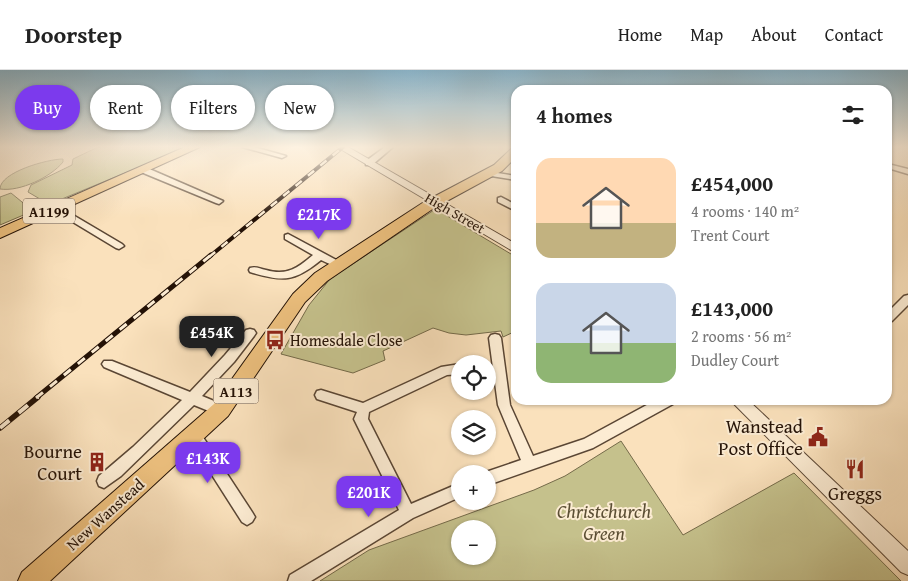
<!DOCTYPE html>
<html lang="en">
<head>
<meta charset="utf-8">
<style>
  body { margin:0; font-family:"Gentium Book Plus",serif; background:#f2f2f2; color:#222; height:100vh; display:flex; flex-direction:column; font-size:19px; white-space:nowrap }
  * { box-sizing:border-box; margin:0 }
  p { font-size:16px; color:#767676 }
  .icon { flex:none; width:28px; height:28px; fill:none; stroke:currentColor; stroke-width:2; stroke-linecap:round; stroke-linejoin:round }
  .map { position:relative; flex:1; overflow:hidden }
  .side { position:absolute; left:511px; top:15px; width:381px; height:320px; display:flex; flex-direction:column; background:#fff; border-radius:15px; box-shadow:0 1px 4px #0004 }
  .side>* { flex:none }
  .top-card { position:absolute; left:15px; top:15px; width:421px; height:45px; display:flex; gap:10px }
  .fabs { position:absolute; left:451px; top:285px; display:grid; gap:10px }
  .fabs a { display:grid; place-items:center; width:45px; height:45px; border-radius:50%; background:#fff; box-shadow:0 1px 4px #0004; font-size:25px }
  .price { position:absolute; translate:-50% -42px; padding:0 11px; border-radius:10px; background:#7c3aed; color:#fff; font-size:16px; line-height:32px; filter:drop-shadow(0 1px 2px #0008) }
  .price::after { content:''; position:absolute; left:50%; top:30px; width:15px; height:11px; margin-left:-8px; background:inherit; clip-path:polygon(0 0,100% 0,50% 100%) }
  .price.current { background:#222; color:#fff }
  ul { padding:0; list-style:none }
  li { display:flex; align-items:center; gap:15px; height:125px; padding:0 25px }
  li span { display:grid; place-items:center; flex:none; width:140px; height:100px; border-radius:15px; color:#555 }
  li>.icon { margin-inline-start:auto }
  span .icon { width:60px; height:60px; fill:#fffc; stroke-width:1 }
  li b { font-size:21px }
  h2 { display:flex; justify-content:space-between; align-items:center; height:60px; padding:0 25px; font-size:21px }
  .pill { padding:0 18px; border-radius:22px; background:#fff; box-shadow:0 1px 4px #0004; font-size:18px; line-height:45px }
  .pill.current { background:#7c3aed; color:#fff }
  header { display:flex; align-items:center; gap:30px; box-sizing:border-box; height:70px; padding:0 25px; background:#fff; border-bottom:1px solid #e0e0e0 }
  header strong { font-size:24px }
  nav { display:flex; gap:28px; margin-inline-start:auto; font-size:18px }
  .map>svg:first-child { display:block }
</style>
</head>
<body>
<header>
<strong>Doorstep</strong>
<nav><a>Home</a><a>Map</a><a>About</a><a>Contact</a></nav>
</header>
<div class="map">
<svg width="908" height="511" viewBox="0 0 908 511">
  <rect width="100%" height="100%" fill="#fae1bc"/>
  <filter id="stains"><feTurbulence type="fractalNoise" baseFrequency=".004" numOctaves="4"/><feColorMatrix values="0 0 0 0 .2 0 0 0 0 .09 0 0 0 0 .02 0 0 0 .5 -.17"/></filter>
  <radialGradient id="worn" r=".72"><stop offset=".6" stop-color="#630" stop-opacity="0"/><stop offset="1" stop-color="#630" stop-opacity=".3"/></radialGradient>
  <g fill="#c5c18c" stroke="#746a49" fill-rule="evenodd">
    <polygon points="98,77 188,77 57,131 45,132 28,122 31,115 72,95 73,89"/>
    <path d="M 63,89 L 63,92 C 51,107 20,122 0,119 C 0,102 48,89 63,89 Z"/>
    <polygon points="11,123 33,141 0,155 0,127"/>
    <polygon points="434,140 439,141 516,187 516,261 503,267 501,261 466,265 449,263 433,258 383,281 385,290 353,303 281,284 309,235 330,209"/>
    <path d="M 621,371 L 683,465 L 794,403 L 901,511 L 320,511 L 369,480 L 534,420 L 565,406 ZM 460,459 L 488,459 L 488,486 L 460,486 Z"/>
  </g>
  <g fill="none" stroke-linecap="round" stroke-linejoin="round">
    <defs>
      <g id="minor">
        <polygon points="242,77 254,77 286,86 282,88"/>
        <polygon points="385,77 393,77 372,95 366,95 366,91"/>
        <polygon points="888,94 908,99 908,104 888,98"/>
        <polygon points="141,98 147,98 223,131 219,134 216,133 141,102"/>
        <polygon points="485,101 516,106 516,110 485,105"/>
        <polygon points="501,127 516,135 516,141 498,132 498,128"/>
        <polygon points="56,135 122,174 124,176 119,179 116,178 53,140 53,136"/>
        <path d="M 288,164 L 340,192 L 341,194 L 336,197 L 321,190 C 294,212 283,212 250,202 L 249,200 L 250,198 C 256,196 260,199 266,200 C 287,206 298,198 313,185 L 285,169 L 285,165 Z"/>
        <polygon points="908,225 908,235 892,251 888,252 888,242 904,226"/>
        <polygon points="250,259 254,260 256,263 254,266 234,292 202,326 226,336 227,340 226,344 221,346 194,335 121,406 104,418 99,416 97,411 99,406 133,377 182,330 104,297 102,294 104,291 112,291 190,322 225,285 246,260"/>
        <polygon points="495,264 499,265 501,268 510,335 533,386 584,369 656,330 674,330 673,334 593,378 488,415 488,404 483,403 521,390 498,335 489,268 491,265"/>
        <polygon points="460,294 460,304 447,305 369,342 368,349 411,434 460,413 460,427 413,448 311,511 288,511 290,505 399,440 354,349 357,342 317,329 315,325 317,321 321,320 363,333 441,297"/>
        <polygon points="194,359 199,361 252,442 255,447 252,452 247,455 242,452 189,369 187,365 189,361"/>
      </g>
      <g id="tertiary">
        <polygon points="337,77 348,77 516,174 516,183"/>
        <polygon points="730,330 748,330 908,481 908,505 901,502"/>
      </g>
      <g id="primary">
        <polygon points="185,77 200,77 0,168 0,158"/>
        <polygon points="516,77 516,87 502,101 434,138 327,211 305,232 228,346 50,511 18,511 22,502 214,334 293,224 315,203 424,132 494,95 512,78"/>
      </g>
    </defs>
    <use href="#minor" stroke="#5a4634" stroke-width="3"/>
    <use href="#tertiary" stroke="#5a4634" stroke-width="2"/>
    <use href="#primary" stroke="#241206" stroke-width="2"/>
    <use href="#minor" fill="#fcecd3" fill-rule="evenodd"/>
    <use href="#tertiary" fill="#fcecd3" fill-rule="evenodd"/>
    <use href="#primary" fill="#edc07e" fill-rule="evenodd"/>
    <defs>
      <polyline id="rail-far2" points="209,187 343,77"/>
      <polyline id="rail-far1" points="36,328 211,185"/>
      <polyline id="rail" points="0,358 38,327"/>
    </defs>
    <use href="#rail-far2" stroke="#241206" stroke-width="4"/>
    <use href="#rail-far1" stroke="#241206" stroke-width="5"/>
    <use href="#rail" stroke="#241206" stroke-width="5.5"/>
    <use href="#rail-far2" stroke="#fcecd3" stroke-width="2.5" stroke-dasharray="8" stroke-linecap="butt"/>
    <use href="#rail-far1" stroke="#fcecd3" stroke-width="3" stroke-dasharray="9" stroke-linecap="butt"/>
    <use href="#rail" stroke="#fcecd3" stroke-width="4" stroke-dasharray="12" stroke-linecap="butt"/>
  </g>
  <linearGradient id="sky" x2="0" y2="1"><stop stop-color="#8bb8d0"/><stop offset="0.52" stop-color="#fdf2e1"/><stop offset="1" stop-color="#fdf2e1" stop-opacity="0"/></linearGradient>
  <rect width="908" height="148" fill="url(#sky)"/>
  <defs>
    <symbol id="bus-bare" viewBox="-9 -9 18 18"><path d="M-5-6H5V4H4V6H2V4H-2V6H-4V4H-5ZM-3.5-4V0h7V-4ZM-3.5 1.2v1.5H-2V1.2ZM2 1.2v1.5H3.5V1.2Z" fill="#8f2418" stroke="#fcecd3" stroke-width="2.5" paint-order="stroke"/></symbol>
    <symbol id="civic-bare" viewBox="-9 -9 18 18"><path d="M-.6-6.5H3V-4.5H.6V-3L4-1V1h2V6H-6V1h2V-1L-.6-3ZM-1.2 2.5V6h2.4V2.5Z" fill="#8f2418" stroke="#fcecd3" stroke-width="2.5" paint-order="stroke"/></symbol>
    <symbol id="building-bare" viewBox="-9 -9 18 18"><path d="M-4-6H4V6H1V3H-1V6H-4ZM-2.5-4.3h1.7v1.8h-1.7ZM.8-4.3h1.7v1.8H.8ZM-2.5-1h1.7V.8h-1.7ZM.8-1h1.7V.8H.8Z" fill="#8f2418" stroke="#fcecd3" stroke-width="2.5" paint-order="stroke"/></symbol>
    <symbol id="restaurant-bare" viewBox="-9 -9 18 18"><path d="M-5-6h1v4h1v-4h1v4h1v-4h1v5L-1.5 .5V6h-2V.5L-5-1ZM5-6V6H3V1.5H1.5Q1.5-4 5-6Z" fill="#8f2418" stroke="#fcecd3" stroke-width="2.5" paint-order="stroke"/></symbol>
  </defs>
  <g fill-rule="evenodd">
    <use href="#bus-bare" x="261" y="256" width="28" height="28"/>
    <use href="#civic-bare" x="804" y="353" width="28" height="28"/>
    <use href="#building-bare" x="83" y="378" width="28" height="28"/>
    <use href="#restaurant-bare" x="841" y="385" width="28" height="28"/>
  </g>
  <g text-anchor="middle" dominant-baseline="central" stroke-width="4" stroke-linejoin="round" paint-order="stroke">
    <g font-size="14" fill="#241206" stroke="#fcecd3">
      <text transform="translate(455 143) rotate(30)">High Street</text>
    </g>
    <g fill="#fcecd3" stroke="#655344" stroke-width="1">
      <rect x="23" y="128.5" width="52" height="25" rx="4"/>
      <rect x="213.5" y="308.5" width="45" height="25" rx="4"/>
    </g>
    <g font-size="15" font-weight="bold" fill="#241206">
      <text x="49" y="141">A1199</text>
      <text x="236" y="321">A113</text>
    </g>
    <g font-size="16" fill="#241206" stroke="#fcecd3" text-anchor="start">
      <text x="290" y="270">Homesdale Close</text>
    </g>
    <g font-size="16" fill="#241206" stroke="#fcecd3">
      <text transform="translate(105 444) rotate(-42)">New Wanstead</text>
    </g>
    <g font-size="19" fill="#241206" stroke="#fcecd3" text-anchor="end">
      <text x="803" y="356">Wanstead<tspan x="803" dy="22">Post Office</tspan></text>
      <text x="82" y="381">Bourne<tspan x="82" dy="22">Court</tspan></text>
      <text x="855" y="423" text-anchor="middle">Greggs</text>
    </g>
    <g font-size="19" font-style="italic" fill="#5c4f35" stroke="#fcecd3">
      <text x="604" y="441">Christchurch<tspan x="604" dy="22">Green</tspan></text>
    </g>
  </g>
  <rect width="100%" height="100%" filter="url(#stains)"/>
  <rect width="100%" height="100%" fill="url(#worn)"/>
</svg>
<div class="fabs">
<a><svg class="icon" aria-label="locate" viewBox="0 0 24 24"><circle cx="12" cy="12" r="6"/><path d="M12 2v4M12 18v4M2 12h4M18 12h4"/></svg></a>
<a><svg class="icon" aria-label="layers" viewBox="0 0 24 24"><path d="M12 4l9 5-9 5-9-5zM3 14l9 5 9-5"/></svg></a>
<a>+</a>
<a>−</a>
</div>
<b class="price" style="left:319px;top:170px">£217K</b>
<b class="price current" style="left:212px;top:288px">£454K</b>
<b class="price" style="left:208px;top:414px">£143K</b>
<b class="price" style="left:369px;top:448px">£201K</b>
<div class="top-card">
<a class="pill current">Buy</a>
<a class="pill">Rent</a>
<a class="pill">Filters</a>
<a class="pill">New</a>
</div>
<section class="side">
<h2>4 homes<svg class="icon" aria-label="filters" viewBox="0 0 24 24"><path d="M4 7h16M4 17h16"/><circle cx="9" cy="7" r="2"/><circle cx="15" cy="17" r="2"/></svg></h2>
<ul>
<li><span style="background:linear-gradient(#ffd9b3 65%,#c2b280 0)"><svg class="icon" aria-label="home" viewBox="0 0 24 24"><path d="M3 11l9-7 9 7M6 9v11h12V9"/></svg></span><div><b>£454,000</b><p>4 rooms · 140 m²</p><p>Trent Court</p></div></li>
<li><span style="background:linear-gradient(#c9d6e8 60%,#8fb573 0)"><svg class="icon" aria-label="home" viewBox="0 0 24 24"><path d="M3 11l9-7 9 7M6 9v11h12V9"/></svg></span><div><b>£143,000</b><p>2 rooms · 56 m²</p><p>Dudley Court</p></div></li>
</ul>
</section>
</div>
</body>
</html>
